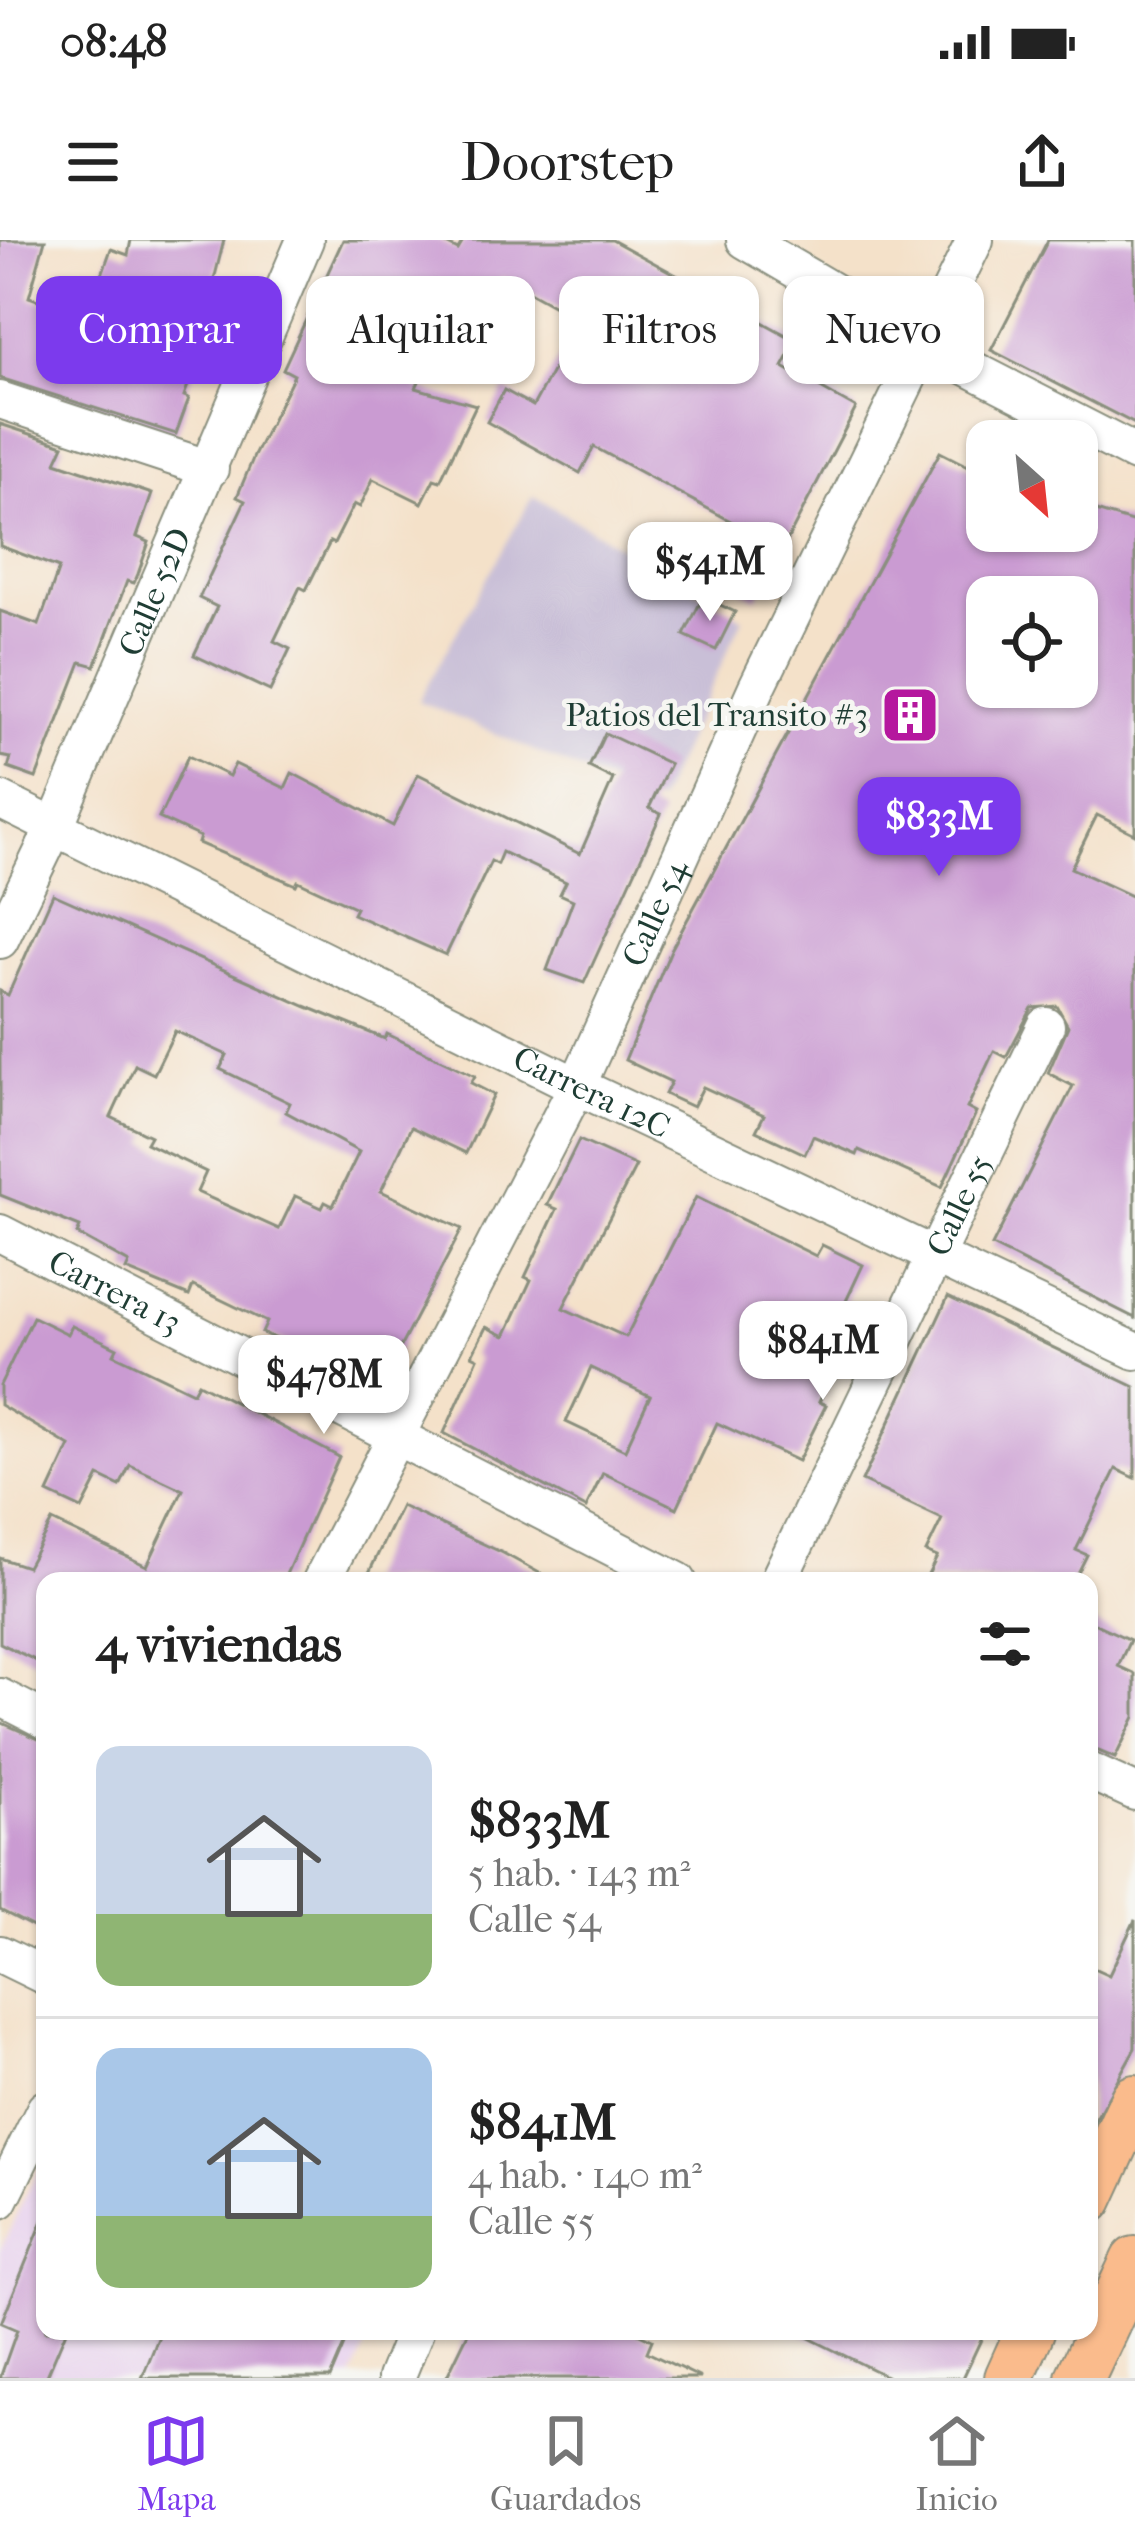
<!DOCTYPE html>
<html lang="es">
<head>
<meta charset="utf-8">
<style>
  body { margin:0; font-family:"IM FELL French Canon",serif; background:#f6f6f6; color:#222; height:100vh; display:flex; flex-direction:column; font-size:45px; white-space:nowrap }
  * { box-sizing:border-box; margin:0 }
  p { font-size:39px; color:#767676 }
  .icon { flex:none; width:66px; height:66px; fill:none; stroke:currentColor; stroke-width:2; stroke-linecap:round; stroke-linejoin:round }
  .map { position:relative; flex:1; overflow:hidden }
  .drawer { position:absolute; left:36px; top:1332px; width:1062px; height:768px; display:flex; flex-direction:column; background:#fff; border-radius:24px; box-shadow:0 3px 9px #0004 }
  .drawer>* { flex:none }
  .top-card { position:absolute; left:36px; top:36px; width:1065px; height:108px; display:flex; gap:24px }
  .needle { width:78px; rotate:153deg }
  .buttons { position:absolute; left:966px; top:180px; display:grid; gap:24px }
  .buttons a { display:grid; place-items:center; width:132px; height:132px; border-radius:24px; background:#fff; box-shadow:0 3px 9px #0004; font-size:60px }
  .price { position:absolute; translate:-50% -102px; padding:0 27px; border-radius:24px; background:#fff; color:#222; font-size:39px; line-height:78px; filter:drop-shadow(0 3px 6px #0008) }
  .price::after { content:''; position:absolute; left:50%; top:72px; width:36px; height:27px; margin-left:-18px; background:inherit; clip-path:polygon(0 0,100% 0,50% 100%) }
  .price.selected { background:#7c3aed; color:#fff }
  ul { padding:0; list-style:none }
  li { display:flex; align-items:center; gap:36px; height:300px; padding:0 60px }
  li+li { border-top:3px solid #e0e0e0 }
  li span { display:grid; place-items:center; flex:none; width:336px; height:240px; border-radius:24px; color:#555 }
  li>.icon { margin-inline-start:auto }
  span .icon { width:144px; height:144px; fill:#fffc; stroke-width:1 }
  li b { font-size:51px }
  h2 { display:flex; justify-content:space-between; align-items:center; height:144px; padding:0 60px; font-size:51px }
  .pill { padding:0 42px; border-radius:24px; background:#fff; box-shadow:0 3px 9px #0004; font-size:42px; line-height:108px }
  .pill.selected { background:#7c3aed; color:#fff }
  .status { display:flex; justify-content:space-between; align-items:center; height:84px; padding:0 60px; background:#fff; direction:ltr }
  .status svg { height:33px; fill:currentColor }
  header { display:flex; justify-content:space-between; align-items:center; height:156px; padding:0 60px; background:#fff; font-size:54px; font-weight:600 }
  .tab-bar { display:flex; justify-content:space-around; align-items:center; height:168px; border-top:3px solid #e0e0e0; background:#fff; font-size:33px; color:#767676 }
  .tab-bar a { display:grid; justify-items:center; gap:6px }
  .tab-bar .selected { color:#7c3aed }
  .map>svg:first-child { display:block }
</style>
</head>
<body>
<div class="status"><b>08:48</b><svg viewBox="0 0 49 12"><path d="M0 12V9h3v3zM5 12V6h3v6zM10 12V3h3v9zM15 12V0h3v12zM26 1h20v11H26zM47 4h2v5h-2z"/></svg></div>
<header><svg class="icon" aria-label="menu" viewBox="0 0 24 24"><path d="M4 6h16M4 12h16M4 18h16"/></svg>Doorstep<svg class="icon" aria-label="share" viewBox="0 0 24 24"><path d="M12 15V3M7 8l5-5 5 5M5 13v7h14v-7"/></svg></header>
<div class="map">
<svg width="1135" height="2138" viewBox="0 0 1135 2138">
  <rect width="100%" height="100%" fill="#f6f6f2"/>
  <filter id="ink" filterUnits="userSpaceOnUse"><feTurbulence type="fractalNoise" baseFrequency=".00833" numOctaves="2"/><feDisplacementMap in="SourceGraphic" scale="24" xChannelSelector="R" yChannelSelector="G"/><feConvolveMatrix kernelMatrix="1 2 1 2 8 2 1 2 1" color-interpolation-filters="sRGB"/></filter>
  <filter id="wash" filterUnits="userSpaceOnUse"><feTurbulence type="fractalNoise" baseFrequency=".004" numOctaves="4" result="noise"/><feDisplacementMap in="SourceGraphic" scale="48" xChannelSelector="R" yChannelSelector="G"/><feGaussianBlur stdDeviation="2.7" result="paint"/><feColorMatrix in="noise" values="0 0 0 0 0 0 0 0 0 0 0 0 0 0 0 0 0 1.4 0 .05"/><feComposite in="paint" operator="in"/></filter>
  <g filter="url(#wash)">
    <rect width="100%" height="100%" fill="#f4e1c9"/>
    <polygon fill="#e8d2ee" points="45,1915 45,2091 372,2091 352,2138 0,2138 0,2010"/>
    <polygon fill="#c9bfd7" points="533,256 743,378 657,563 418,461"/>
    <g id="blocks">
      <g fill="#ca9bd2" fill-rule="evenodd">
        <polygon points="0,0 45,0 29,57 87,77 111,9 128,15 131,0 224,0 213,44 224,48 184,156 189,158 176,194 0,138"/>
        <polygon points="343,0 438,0 458,10 464,0 612,0 797,101 783,127 856,168 757,358 724,340 751,292 594,207 580,233 487,182 504,150 533,166 580,80 502,37 474,89 449,76 416,148 476,165 440,241 434,239 422,263 373,239 360,267 354,264 334,304 330,302 306,350 300,347 274,401 290,409 270,451 194,415 217,367 199,358 245,261 237,257 254,216 294,135 283,129"/>
        <polygon points="1048,0 1135,0 1135,184 991,110"/>
        <polygon points="0,184 64,205 56,222 152,254 137,297 149,302 138,334 134,343 127,341 95,426 81,422 36,538 8,528 11,518 0,516 0,371 39,385 59,328 0,306"/>
        <path d="M 940,212 L 987,236 L 987,291 L 1077,291 L 1077,265 L 1135,283 L 1135,594 L 1097,575 L 1071,628 L 1135,658 L 1135,1078 L 992,1006 L 1073,846 L 1048,833 L 1068,786 L 1057,766 L 1032,768 L 1006,817 L 994,811 L 967,868 L 976,873 L 942,947 L 859,910 L 857,915 L 813,896 L 805,914 L 756,891 L 764,875 L 703,847 L 693,867 L 665,854 L 671,842 L 625,820 L 671,710 ZM 987,357 L 1077,357 L 1077,447 L 987,447 Z"/>
        <polygon points="703,357 735,372 716,410 684,395"/>
        <polygon points="605,493 670,524 649,568 661,574 584,743 547,730 573,660 560,654 566,642 502,612 497,624 491,621 446,715 353,674 356,668 298,641 296,645 198,603 200,597 159,578 188,516 229,536 235,524 285,548 292,533 393,586 418,534 580,614 613,539 589,527"/>
        <path d="M 53,654 L 305,766 L 385,799 L 387,794 L 475,836 L 471,843 L 494,855 L 466,913 L 411,887 L 381,951 L 462,989 L 382,1142 L 262,1093 L 267,1082 L 193,1046 L 189,1056 L 126,1030 L 129,1023 L 77,994 L 80,987 L 0,955 L 0,751 L 8,755 ZM 175,791 L 227,815 L 220,829 L 290,863 L 286,872 L 359,912 L 333,966 L 325,962 L 322,968 L 295,956 L 279,989 L 197,952 L 206,932 L 146,903 L 150,896 L 111,877 L 135,825 L 154,834 Z"/>
        <path d="M 579,900 L 636,926 L 563,1068 L 626,1097 L 696,957 L 816,1016 L 822,1005 L 863,1025 L 840,1074 L 822,1066 L 793,1124 L 830,1140 L 819,1162 L 826,1165 L 798,1221 L 717,1183 L 677,1268 L 603,1233 L 586,1268 L 444,1193 L 478,1118 L 472,1115 L 486,1087 L 505,1096 L 531,1040 L 525,1037 L 557,969 L 547,965 ZM 591,1128 L 650,1156 L 625,1210 L 566,1182 Z"/>
        <polygon points="948,1057 1135,1147 1135,1238 1116,1229 1076,1310 1087,1315 1074,1341 925,1341 937,1317 926,1312 942,1279 862,1241"/>
        <polygon points="33,1077 68,1094 72,1086 117,1108 114,1114 193,1152 198,1143 339,1217 283,1341 45,1341 45,1425 0,1403 0,1318 27,1327 52,1281 147,1326 183,1250 130,1225 120,1246 99,1236 82,1269 48,1253 70,1206 0,1165 0,1145"/>
        <polygon points="401,1266 503,1313 554,1341 365,1341"/>
        <polygon points="1089,1381 1130,1400 1118,1426 1135,1434 1135,1477 1115,1518 1089,1507"/>
        <polygon points="0,1482 45,1502 45,1693 0,1670"/>
        <polygon points="1135,1680 1135,1808 1089,1891 1089,1726 1109,1735"/>
        <polygon points="44,1978 45,2091 66,2091 46,2138 0,2138 17,2090 1,2083"/>
        <polygon points="161,2091 350,2091 330,2138 142,2138"/>
        <polygon points="469,2091 633,2091 652,2100 647,2112 701,2138 446,2138"/>
        <polygon points="795,2091 985,2091 963,2138 890,2138"/>
      </g>
    </g>
  </g>
  <g filter="url(#ink)">
    <use href="#blocks" fill-opacity="0" stroke="#8a8f7e" stroke-width="3"/>
    <g fill="none" stroke-linecap="round" stroke-linejoin="round">
      <defs>
        <g id="minor">
          <polyline points="745,0 921,103 1135,213"/>
          <polyline points="0,160 210,229"/>
          <path id="s1" d="M 0,560 L 577,846 L 1135,1111"/>
          <path id="s2" d="M 0,700 L 56,584 L 305,0"/>
          <path id="s3" d="M 0,993 L 678,1341"/>
          <path id="s4" d="M 321,1341 L 577,846 L 756,449 L 975,0"/>
          <path id="s5" d="M 778,1341 L 1046,786"/>
          <polyline points="0,1457 45,1480"/>
          <polyline points="1089,1531 1135,1552"/>
          <polyline points="0,1714 45,1736"/>
          <polyline points="0,1960 45,1869"/>
          <polyline points="396,2138 415,2091"/>
        </g>
        <g id="major">
          <polyline points="1089,1959 1135,1859"/>
          <polyline points="1009,2138 1030,2091"/>
          <polyline points="1080,2138 1135,2021"/>
        </g>
      </defs>
      <use href="#minor" stroke="#8a8f7e" stroke-width="40"/>
      <use href="#major" stroke="#8a8f7e" stroke-width="52"/>
      <use href="#minor" stroke="#fff" stroke-width="36"/>
      <use href="#major" stroke="#fabb8c" stroke-width="48"/>
    </g>
  </g>
  <defs>
    <symbol id="building-square" viewBox="-11 -11 22 22"><rect x="-9" y="-9" width="18" height="18" rx="4" fill="#b5179e" stroke="#f6f6f2"/><path d="M-4-6H4V6H1V3H-1V6H-4ZM-2.5-4.3h1.7v1.8h-1.7ZM.8-4.3h1.7v1.8H.8ZM-2.5-1h1.7V.8h-1.7ZM.8-1h1.7V.8H.8Z" fill="#fff"/></symbol>
  </defs>
  <g fill-rule="evenodd">
    <use href="#building-square" x="877" y="442" width="66" height="66"/>
  </g>
  <g text-anchor="middle" dominant-baseline="central" stroke-width="9" stroke-linejoin="round" paint-order="stroke">
    <g font-size="33" fill="#1f3d34" stroke="#f6f6f2">
      <text stroke="none"><textPath href="#s2" startOffset="381">Calle 52D</textPath></text>
      <text stroke="none"><textPath href="#s4" startOffset="747">Calle 54</textPath></text>
      <text stroke="none"><textPath href="#s1" startOffset="660">Carrera 12C</textPath></text>
      <text stroke="none"><textPath href="#s5" startOffset="417">Calle 55</textPath></text>
      <text stroke="none"><textPath href="#s3" startOffset="129">Carrera 13</textPath></text>
    </g>
    <g font-size="33" fill="#1f3d34" stroke="#f6f6f2" text-anchor="end">
      <text x="868" y="475">Patios del Transito #3</text>
    </g>
  </g>
</svg>
<div class="buttons">
<a><svg class="needle" viewBox="-14 -14 28 28"><path d="M0-13l5 13h-10z" fill="#e53935"/><path d="M0 13l5-13h-10z" fill="#767676"/></svg></a>
<a><svg class="icon" aria-label="locate" viewBox="0 0 24 24"><circle cx="12" cy="12" r="6"/><path d="M12 2v4M12 18v4M2 12h4M18 12h4"/></svg></a>
</div>
<b class="price" style="left:710px;top:384px">$541M</b>
<b class="price selected" style="left:939px;top:639px">$833M</b>
<b class="price" style="left:823px;top:1163px">$841M</b>
<b class="price" style="left:324px;top:1197px">$478M</b>
<div class="top-card">
<a class="pill selected">Comprar</a>
<a class="pill">Alquilar</a>
<a class="pill">Filtros</a>
<a class="pill">Nuevo</a>
</div>
<section class="drawer">
<h2>4 viviendas<svg class="icon" aria-label="filters" viewBox="0 0 24 24"><path d="M4 7h16M4 17h16"/><circle cx="9" cy="7" r="2"/><circle cx="15" cy="17" r="2"/></svg></h2>
<ul>
<li><span style="background:linear-gradient(#c9d6e8 70%,#8fb573 0)"><svg class="icon" aria-label="home" viewBox="0 0 24 24"><path d="M3 11l9-7 9 7M6 9v11h12V9"/></svg></span><div><b>$833M</b><p>5 hab. · 143 m²</p><p>Calle 54</p></div></li>
<li><span style="background:linear-gradient(#a9c7e8 70%,#8fb573 0)"><svg class="icon" aria-label="home" viewBox="0 0 24 24"><path d="M3 11l9-7 9 7M6 9v11h12V9"/></svg></span><div><b>$841M</b><p>4 hab. · 140 m²</p><p>Calle 55</p></div></li>
</ul>
</section>
</div>
<nav class="tab-bar">
<a class="selected"><svg class="icon" aria-label="map" viewBox="0 0 24 24"><path d="M3 6l6-2 6 2 6-2v14l-6 2-6-2-6 2zM9 4v14M15 6v14"/></svg>Mapa</a>
<a><svg class="icon" aria-label="saved" viewBox="0 0 24 24"><path d="M7 4h10v16l-5-4-5 4z"/></svg>Guardados</a>
<a><svg class="icon" aria-label="home" viewBox="0 0 24 24"><path d="M3 11l9-7 9 7M6 9v11h12V9"/></svg>Inicio</a>
</nav>
</body>
</html>
